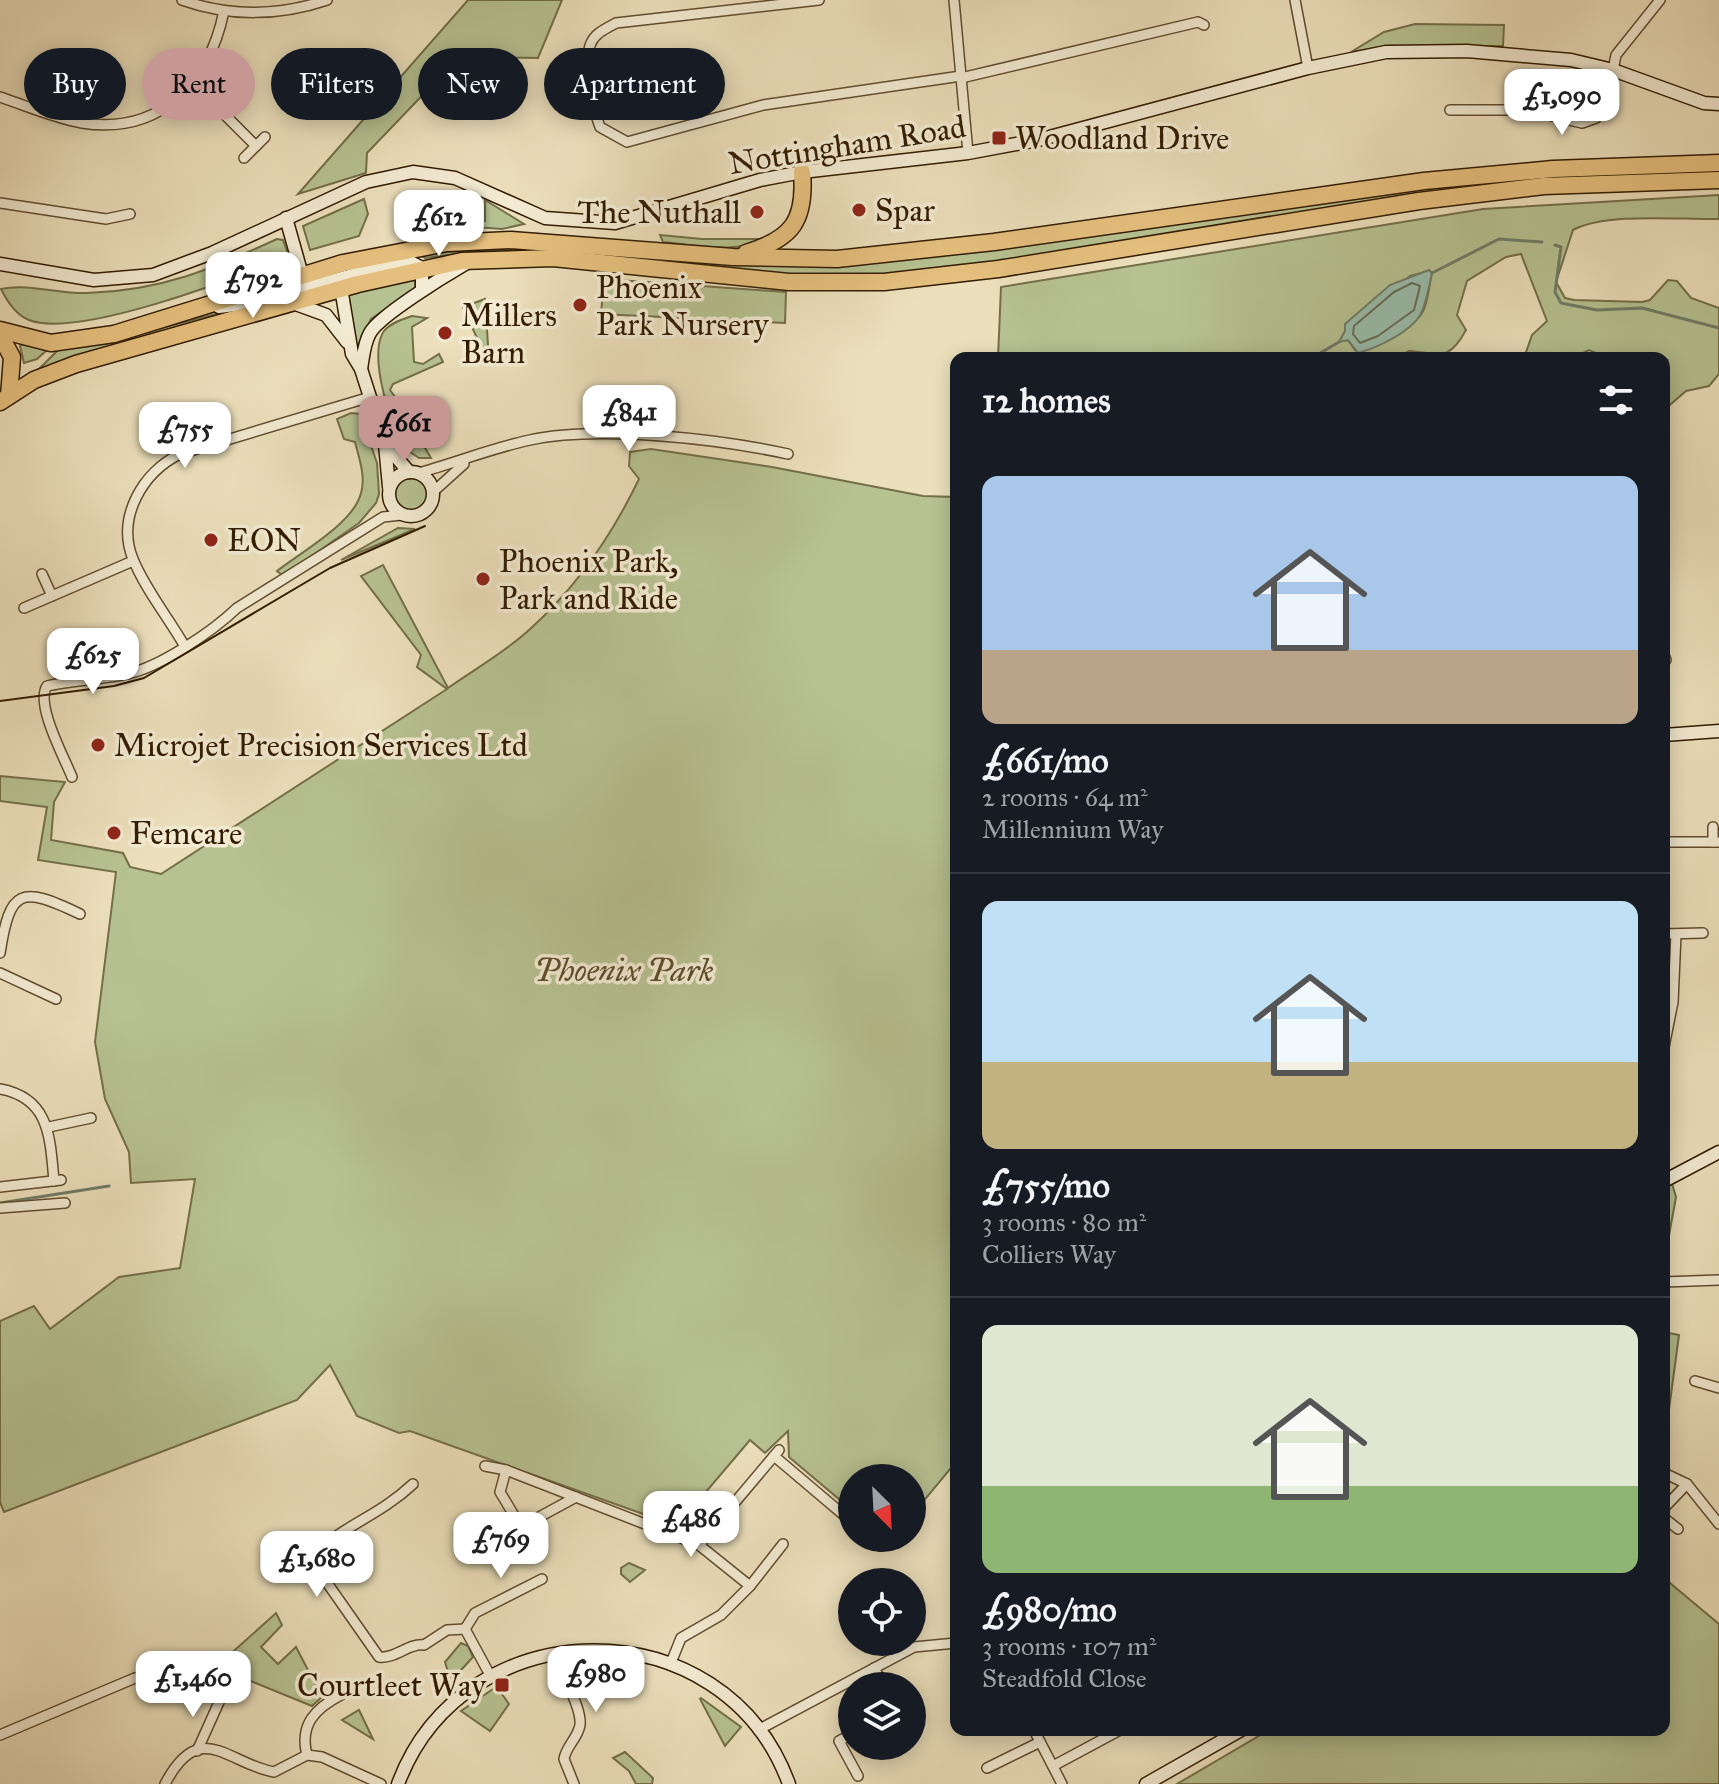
<!DOCTYPE html>
<html lang="en">
<head>
<meta charset="utf-8">
<style>
  body { margin:0; font-family:"IM FELL Great Primer",serif; background:#242831; color:#f1f3f6; height:100vh; display:flex; flex-direction:column; font-size:30px; white-space:nowrap }
  * { box-sizing:border-box; margin:0 }
  p { font-size:26px; color:#9ea1a6 }
  .icon { flex:none; width:44px; height:44px; fill:none; stroke:currentColor; stroke-width:2; stroke-linecap:round; stroke-linejoin:round }
  .map { position:relative; flex:1; overflow:hidden }
  .drawer { position:absolute; left:950px; top:352px; width:720px; height:1384px; display:flex; flex-direction:column; background:#171b24; border-radius:16px; box-shadow:0 4px 20px #0003 }
  .drawer>* { flex:none }
  .guide { position:absolute; left:24px; top:48px; width:760px; height:72px; display:flex; gap:16px }
  .needle { width:52px; rotate:156deg }
  .controls { position:absolute; left:838px; top:1464px; display:grid; gap:16px }
  .controls a { display:grid; place-items:center; width:88px; height:88px; border-radius:50%; background:#171b24; box-shadow:0 4px 20px #0003; font-size:40px }
  .price { position:absolute; translate:-50% -68px; padding:0 18px; border-radius:16px; background:#fff; color:#222; font-size:26px; line-height:52px; filter:drop-shadow(0 2px 4px #0008) }
  .price::after { content:''; position:absolute; left:50%; top:48px; width:24px; height:18px; margin-left:-12px; background:inherit; clip-path:polygon(0 0,100% 0,50% 100%) }
  .price.current { background:#c59692; color:#111 }
  ul { padding:0; list-style:none }
  li { display:grid; align-content:center; gap:16px; height:424px; padding:0 32px }
  li+li { border-top:2px solid #363941 }
  li span { display:grid; place-items:center; height:248px; border-radius:16px; color:#555 }
  li>.icon { margin-inline-start:auto }
  span .icon { width:144px; height:144px; fill:#fffc; stroke-width:1 }
  li b { font-size:34px }
  h2 { display:flex; justify-content:space-between; align-items:center; height:96px; padding:0 32px; font-size:34px }
  .tag { padding:0 28px; border-radius:36px; background:#171b24; box-shadow:0 4px 20px #0003; font-size:28px; line-height:72px }
  .tag.current { background:#c59692; color:#111 }
  .map>svg:first-child { display:block }
</style>
</head>
<body>
<div class="map">
<svg width="1719" height="1784" viewBox="0 0 1719 1784">
  <rect width="100%" height="100%" fill="#ece0bc"/>
  <filter id="stains"><feTurbulence type="fractalNoise" baseFrequency=".0025" numOctaves="4"/><feColorMatrix values="0 0 0 0 .2 0 0 0 0 .09 0 0 0 0 .02 0 0 0 .5 -.17"/></filter>
  <radialGradient id="worn" r=".72"><stop offset=".6" stop-color="#630" stop-opacity="0"/><stop offset="1" stop-color="#630" stop-opacity=".3"/></radialGradient>
  <g fill="#b7c292" stroke="#746f49" stroke-width="2" fill-rule="evenodd">
    <polygon points="468,0 562,0 538,58 459,57 367,153 366,173 298,194"/>
    <polygon points="1415,24 1504,25 1503,46 1385,46 1351,52 1384,32"/>
    <polygon points="1719,172 1719,175 1629,178 953,270 816,278 546,250 479,251 425,258 418,254 535,247 727,263 1545,175"/>
    <path d="M 1719,195 L 1719,219 C 1679,220 1608,212 1573,230 L 1556,282 L 1565,298 L 1574,300 L 1642,302 L 1650,300 L 1668,280 L 1677,281 L 1691,298 L 1719,308 L 1719,374 L 1709,386 L 1686,391 L 1664,410 L 1664,376 L 1668,360 L 1664,358 L 1608,358 L 1589,350 L 1573,358 L 1524,358 L 1532,335 L 1547,321 L 1521,254 L 1506,257 L 1467,281 L 1457,315 L 1466,330 C 1448,363 1440,353 1409,351 L 1396,358 L 998,358 L 1001,287 L 1483,209 ZM 1429,271 L 1432,273 C 1429,285 1428,306 1420,316 C 1406,334 1377,349 1355,350 L 1348,340 L 1340,341 L 1345,331 L 1410,276 Z"/>
    <polygon points="364,199 368,214 359,236 310,250 303,226"/>
    <polygon points="485,200 524,224 502,229 461,226 485,221"/>
    <path d="M 660,235 L 702,239 L 767,239 C 735,254 697,245 663,242 Z"/>
    <path d="M 277,239 L 283,240 L 288,254 L 285,258 C 235,278 78,339 29,320 C 16,315 7,301 1,289 C 28,283 59,294 87,293 C 161,291 212,269 277,239 Z"/>
    <polygon points="415,276 415,289 371,319 356,351 348,294"/>
    <polygon points="604,279 786,292 785,323 601,314"/>
    <polygon points="485,299 489,360 469,353 466,344 477,338 463,307"/>
    <polygon points="255,304 256,307 37,371 60,348 126,337"/>
    <path d="M 412,316 L 427,318 L 412,327 L 414,362 L 423,364 L 439,354 L 443,362 L 393,384 L 390,390 L 401,405 L 407,402 L 410,409 L 404,412 L 431,458 L 419,458 L 410,452 C 408,441 403,439 398,430 C 385,411 370,351 384,331 C 390,323 403,319 412,316 Z"/>
    <polygon points="23,344 48,349 37,359 24,363 20,346"/>
    <path d="M 351,413 L 360,414 L 377,463 L 379,494 L 376,503 L 359,523 L 283,576 L 277,571 C 301,552 354,523 361,493 C 366,477 359,458 355,442 L 344,439 L 337,419 Z"/>
    <path d="M 651,449 L 772,467 L 923,496 L 956,497 L 956,1462 L 912,1515 L 912,1478 L 852,1478 L 852,1510 L 789,1457 L 788,1431 L 765,1453 L 750,1440 L 677,1526 L 410,1431 L 399,1433 L 357,1416 L 330,1365 L 297,1400 L 4,1512 L 0,1502 L 0,1321 L 34,1306 L 50,1329 L 119,1277 L 180,1268 L 195,1179 L 131,1183 L 129,1152 L 105,1099 L 95,1042 L 116,872 L 38,860 L 47,807 L 0,801 L 0,776 L 65,782 L 54,802 L 51,840 L 123,853 L 130,867 L 161,874 L 447,689 L 417,667 L 421,655 L 361,576 L 383,565 L 448,688 C 475,669 505,652 529,630 C 576,588 612,535 639,479 L 629,466 L 630,452 Z"/>
    <circle cx="411" cy="495" r="17"/>
    <polygon points="398,528 415,529 341,560"/>
    <polygon points="1670,1177 1676,1197 1664,1263 1664,1182"/>
    <polygon points="1664,1332 1679,1335 1668,1417 1664,1416"/>
    <polygon points="629,1563 645,1570 630,1582 621,1574 621,1568"/>
    <polygon points="1664,1578 1719,1624 1719,1784 1177,1784 1269,1730 1664,1730"/>
    <polygon points="276,1613 282,1625 261,1647 278,1664 296,1647 322,1697 312,1706 216,1667"/>
    <polygon points="461,1643 468,1646 473,1657 451,1681 445,1662"/>
    <polygon points="493,1689 499,1690 509,1704 490,1731 461,1711"/>
    <polygon points="701,1698 741,1727 725,1746 700,1699"/>
    <polygon points="359,1710 373,1739 342,1720"/>
    <polygon points="625,1752 653,1778 652,1784 636,1784 629,1771 613,1758"/>
  </g>
  <path fill="#99bdac" stroke="#707d67" stroke-width="2" d="M 1429,270 L 1432,273 C 1429,285 1427,300 1422,311 C 1415,330 1377,348 1358,353 L 1348,340 L 1339,342 L 1345,331 L 1345,324 L 1390,285 Z"/>
  <g fill="none" stroke-linecap="round" stroke-linejoin="round">
    <polygon stroke="#666c56" stroke-width="2" points="1412,283 1420,286 1414,310 1378,336 1360,343 1353,334 1354,326 1394,292"/>
    <g stroke="#707d67" stroke-width="3">
      <polyline points="1555,245 1561,247 1555,292 1561,303 1597,310 1642,308 1719,328"/>
      <polyline points="1432,273 1499,239 1542,242"/>
      <polyline points="1312,358 1339,342"/>
      <polyline points="0,1203 109,1186"/>
    </g>
    <defs>
      <g id="street">
        <path d="M 182,0 C 229,17 280,16 327,0"/>
        <path d="M 819,0 L 616,23 C 607,28 595,33 591,43 C 583,60 593,109 600,127 L 627,142 L 763,105 L 961,76"/>
        <polyline points="954,0 968,153"/>
        <polyline points="1295,0 1308,68"/>
        <polyline points="961,78 1198,22 1204,25"/>
        <polyline points="194,84 256,146"/>
        <path d="M 0,97 C 27,106 54,118 82,123 C 161,135 209,83 224,11"/>
        <polyline points="1450,110 1527,110 1582,123 1596,118 1606,105 1616,55 1660,0"/>
        <polyline points="244,158 265,137"/>
        <polyline points="0,203 106,219 130,214"/>
        <path d="M 418,473 C 455,463 492,448 530,440 C 599,425 719,439 788,454"/>
        <polyline points="433,492 464,464"/>
        <polyline points="42,574 52,596"/>
        <polyline points="24,608 133,561"/>
        <path d="M 184,645 C 168,617 145,589 133,559 C 116,517 143,472 180,454 L 370,397"/>
        <polyline points="1664,655 1666,660"/>
        <path d="M 72,777 C 64,757 35,704 47,686 C 73,680 101,680 127,674 C 161,667 214,630 237,608 L 383,517 L 401,515"/>
        <polyline points="1664,842 1719,842"/>
        <polyline points="1713,842 1713,827"/>
        <polyline points="1664,934 1703,933"/>
        <path d="M 0,953 C 10,889 20,885 80,914"/>
        <polyline points="0,973 56,999"/>
        <polyline points="1664,1047 1673,1002 1676,934"/>
        <path d="M 0,1089 C 50,1098 50,1138 54,1181"/>
        <polyline points="49,1127 91,1118"/>
        <polyline points="0,1187 61,1180"/>
        <polyline points="0,1208 65,1203"/>
        <polyline points="1664,1282 1719,1280"/>
        <polyline points="1695,1381 1719,1388"/>
        <polyline points="774,1456 852,1522"/>
        <polyline points="485,1466 506,1470 699,1545"/>
        <polyline points="506,1470 500,1492 515,1517 530,1522 576,1497"/>
        <polyline points="1664,1473 1687,1484 1719,1524"/>
        <path d="M 413,1484 C 381,1514 348,1524 316,1551 L 316,1567 L 379,1657 C 396,1659 408,1643 424,1645 L 447,1630 L 465,1629"/>
        <polyline points="1664,1508 1687,1484"/>
        <polyline points="1664,1518 1678,1529"/>
        <polyline points="871,1538 880,1546"/>
        <polyline points="750,1586 783,1544"/>
        <path d="M 556,1653 C 560,1674 582,1706 580,1725 C 578,1738 566,1746 564,1759 L 574,1784"/>
        <polyline points="670,1665 681,1638 721,1615 750,1586 699,1545 779,1450"/>
        <polyline points="874,1668 884,1686"/>
        <polyline points="490,1675 465,1629 475,1613 542,1579"/>
        <polyline points="758,1730 914,1647 956,1643"/>
        <polyline points="1034,1730 1062,1784"/>
        <polyline points="852,1734 839,1741 858,1776"/>
        <polyline points="0,1735 135,1678 176,1667"/>
        <polyline points="197,1751 220,1700"/>
        <path d="M 307,1755 C 299,1724 316,1708 341,1695"/>
        <polyline points="1053,1766 1120,1730"/>
        <polyline points="987,1768 1040,1742"/>
        <path d="M 165,1784 C 200,1717 228,1764 274,1772 L 307,1755 L 322,1757 L 381,1784"/>
      </g>
      <g id="secondary">
        <polyline points="286,218 304,282"/>
        <polyline points="0,264 94,280 153,275 212,253 366,182 413,172 455,178 545,218 615,223 760,180 802,172 968,153 1038,140 1308,68 1386,52 1467,51 1571,60 1613,70 1704,103 1719,104"/>
        <polyline points="340,282 352,354 361,369 385,444 389,487"/>
        <polyline points="293,303 326,315 347,342"/>
        <polyline points="219,307 250,303 407,260 422,268 422,288"/>
        <path d="M 361,369 C 363,357 364,343 370,333 C 379,316 446,275 465,264"/>
        <polyline points="385,444 409,472"/>
        <circle cx="411" cy="494" r="22"/>
        <polyline points="1664,735 1719,731"/>
        <polyline points="1664,1181 1719,1152"/>
        <path d="M 398,1784 C 464,1607 724,1605 789,1784"/>
        <polyline points="1146,1784 1241,1730"/>
      </g>
      <g id="highway">
        <path d="M 746,253 C 792,239 806,221 802,172"/>
        <polyline points="0,330 51,343 114,334 343,263 447,243 511,240 733,257 837,259 994,242 1424,181 1553,169 1719,163"/>
        <polyline points="0,335 12,357 9,396"/>
        <polyline points="0,402 34,380 76,364 358,284 462,261 553,258 789,282 884,282 998,269 1419,201 1544,186 1719,180"/>
      </g>
    </defs>
    <use href="#street" stroke="#604d2f" stroke-width="12"/>
    <use href="#secondary" stroke="#321c00" stroke-width="15"/>
    <use href="#highway" stroke="#321c00" stroke-width="19"/>
    <use href="#street" stroke="#f3ebd3" stroke-width="9"/>
    <use href="#secondary" stroke="#f3ebd3" stroke-width="12"/>
    <use href="#highway" stroke="#e6c07e" stroke-width="16"/>
    <polyline stroke="#321c00" stroke-width="2" points="0,701 114,686 144,678 330,568 425,526"/>
  </g>
  <g fill="#8f2418" stroke="#f3ebd3" stroke-width="3">
    <rect x="991" y="130" width="16" height="16" rx="4"/>
    <circle cx="859" cy="210" r="8"/>
    <circle cx="757" cy="212" r="8"/>
    <circle cx="580" cy="305" r="8"/>
    <circle cx="445" cy="333" r="8"/>
    <circle cx="211" cy="540" r="8"/>
    <circle cx="483" cy="579" r="8"/>
    <circle cx="98" cy="745" r="8"/>
    <circle cx="114" cy="833" r="8"/>
    <rect x="494" y="1677" width="16" height="16" rx="4"/>
  </g>
  <g text-anchor="middle" dominant-baseline="central" stroke-width="7" stroke-linejoin="round" paint-order="stroke">
    <g font-size="32" fill="#321c00" stroke="#f3ebd3" text-anchor="start">
      <text x="1015" y="138">Woodland Drive</text>
      <text x="875" y="210">Spar</text>
      <text x="741" y="212" text-anchor="end">The Nuthall</text>
      <text x="596" y="287">Phoenix<tspan x="596" dy="37">Park Nursery</tspan></text>
      <text x="461" y="315">Millers<tspan x="461" dy="37">Barn</tspan></text>
      <text x="227" y="540">EON</text>
      <text x="499" y="561">Phoenix Park,<tspan x="499" dy="37">Park and Ride</tspan></text>
      <text x="114" y="745">Microjet Precision Services Ltd</text>
      <text x="130" y="833">Femcare</text>
      <text x="486" y="1685" text-anchor="end">Courtleet Way</text>
    </g>
    <g font-size="32" fill="#321c00" stroke="#f3ebd3">
      <text transform="translate(847 145) rotate(-9)">Nottingham Road</text>
    </g>
    <g font-size="32" font-style="italic" fill="#5a4e2c" stroke="#f3ebd3">
      <text x="624" y="970">Phoenix Park</text>
    </g>
  </g>
  <rect width="100%" height="100%" filter="url(#stains)"/>
  <rect width="100%" height="100%" fill="url(#worn)"/>
</svg>
<div class="controls">
<a><svg class="needle" viewBox="-14 -14 28 28"><path d="M0-13l5 13h-10z" fill="#e53935"/><path d="M0 13l5-13h-10z" fill="#9ea1a6"/></svg></a>
<a><svg class="icon" aria-label="locate" viewBox="0 0 24 24"><circle cx="12" cy="12" r="6"/><path d="M12 2v4M12 18v4M2 12h4M18 12h4"/></svg></a>
<a><svg class="icon" aria-label="layers" viewBox="0 0 24 24"><path d="M12 4l9 5-9 5-9-5zM3 14l9 5 9-5"/></svg></a>
</div>
<b class="price" style="left:1562px;top:137px">£1,090</b>
<b class="price" style="left:439px;top:258px">£612</b>
<b class="price" style="left:253px;top:320px">£792</b>
<b class="price" style="left:629px;top:453px">£841</b>
<b class="price current" style="left:404px;top:464px">£661</b>
<b class="price" style="left:185px;top:470px">£755</b>
<b class="price" style="left:93px;top:696px">£625</b>
<b class="price" style="left:691px;top:1559px">£486</b>
<b class="price" style="left:501px;top:1580px">£769</b>
<b class="price" style="left:317px;top:1599px">£1,680</b>
<b class="price" style="left:596px;top:1714px">£980</b>
<b class="price" style="left:193px;top:1719px">£1,460</b>
<div class="guide">
<a class="tag">Buy</a>
<a class="tag current">Rent</a>
<a class="tag">Filters</a>
<a class="tag">New</a>
<a class="tag">Apartment</a>
</div>
<section class="drawer">
<h2>12 homes<svg class="icon" aria-label="filters" viewBox="0 0 24 24"><path d="M4 7h16M4 17h16"/><circle cx="9" cy="7" r="2"/><circle cx="15" cy="17" r="2"/></svg></h2>
<ul>
<li><span style="background:linear-gradient(#a9c7e8 70%,#b9a48a 0)"><svg class="icon" aria-label="home" viewBox="0 0 24 24"><path d="M3 11l9-7 9 7M6 9v11h12V9"/></svg></span><div><b>£661/mo</b><p>2 rooms · 64 m²</p><p>Millennium Way</p></div></li>
<li><span style="background:linear-gradient(#bfe0f5 65%,#c2b280 0)"><svg class="icon" aria-label="home" viewBox="0 0 24 24"><path d="M3 11l9-7 9 7M6 9v11h12V9"/></svg></span><div><b>£755/mo</b><p>3 rooms · 80 m²</p><p>Colliers Way</p></div></li>
<li><span style="background:linear-gradient(#dfe7d0 65%,#8fb573 0)"><svg class="icon" aria-label="home" viewBox="0 0 24 24"><path d="M3 11l9-7 9 7M6 9v11h12V9"/></svg></span><div><b>£980/mo</b><p>3 rooms · 107 m²</p><p>Steadfold Close</p></div></li>
</ul>
</section>
</div>
</body>
</html>
